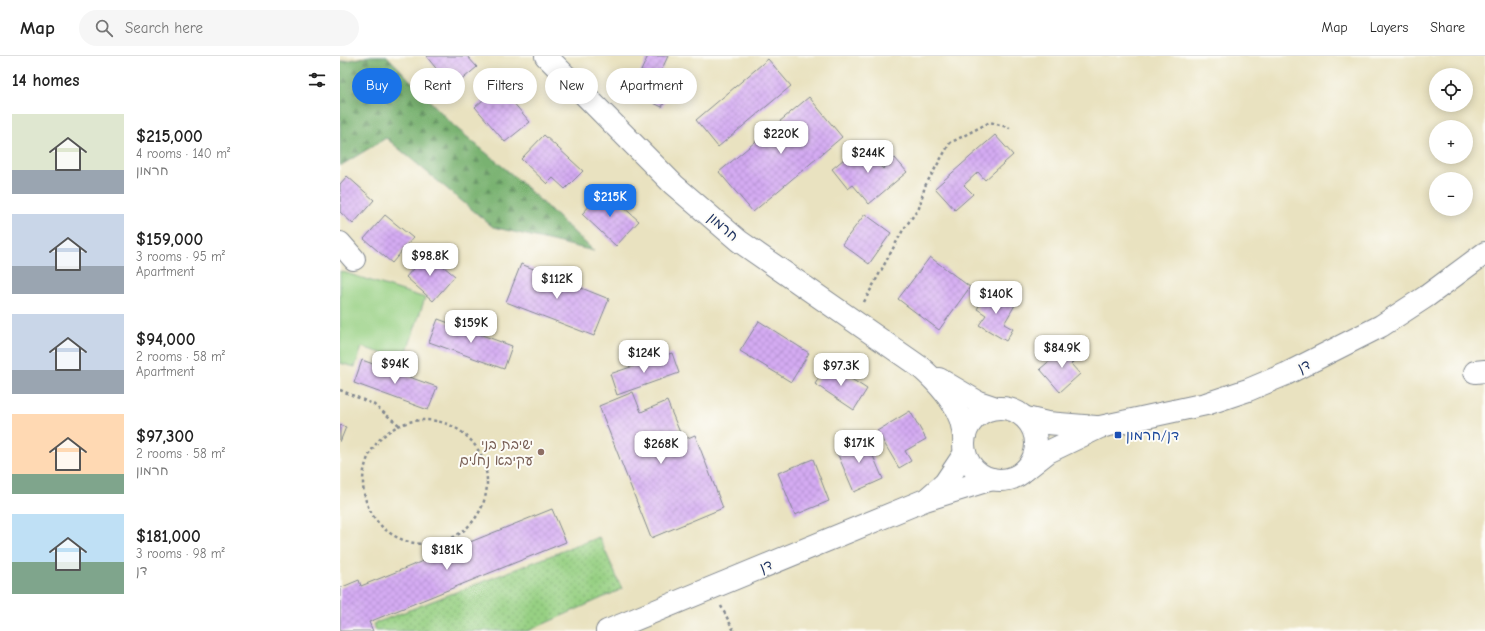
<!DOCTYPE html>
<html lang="en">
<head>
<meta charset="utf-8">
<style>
  body { margin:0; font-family:"Comic Neue","Playpen Sans Hebrew",sans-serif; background:#f6f6f6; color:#222; height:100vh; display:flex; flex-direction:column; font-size:15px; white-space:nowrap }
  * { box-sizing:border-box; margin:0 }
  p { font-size:13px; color:#767676 }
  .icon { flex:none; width:22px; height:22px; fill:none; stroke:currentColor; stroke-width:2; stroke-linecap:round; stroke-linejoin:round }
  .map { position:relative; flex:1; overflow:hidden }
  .side { display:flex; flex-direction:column; background:#fff; width:340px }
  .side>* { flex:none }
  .top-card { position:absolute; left:12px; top:12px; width:380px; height:36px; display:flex; gap:8px }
  .tools { position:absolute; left:1089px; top:12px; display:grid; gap:8px }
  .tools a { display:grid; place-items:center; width:44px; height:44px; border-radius:50%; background:#fff; box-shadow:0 2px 10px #0003; font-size:20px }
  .price { position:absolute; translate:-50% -34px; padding:0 9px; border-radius:8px; background:#fff; color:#222; font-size:13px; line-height:26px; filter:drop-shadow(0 1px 2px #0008) }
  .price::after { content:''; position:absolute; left:50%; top:24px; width:12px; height:9px; margin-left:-6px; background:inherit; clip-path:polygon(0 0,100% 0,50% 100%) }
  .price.selected { background:#1a73e8; color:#fff }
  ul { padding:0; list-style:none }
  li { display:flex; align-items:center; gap:12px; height:100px; padding:0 12px }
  li span { display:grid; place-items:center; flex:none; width:112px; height:80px; border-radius:0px; color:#555 }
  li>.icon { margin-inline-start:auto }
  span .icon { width:48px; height:48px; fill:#fffc; stroke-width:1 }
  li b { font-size:17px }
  h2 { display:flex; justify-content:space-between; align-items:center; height:48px; padding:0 12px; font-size:17px }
  .chip { padding:0 14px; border-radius:18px; background:#fff; box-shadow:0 2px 10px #0003; font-size:14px; line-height:36px }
  .chip.selected { background:#1a73e8; color:#fff }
  header { display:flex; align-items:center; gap:24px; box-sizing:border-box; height:56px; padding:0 20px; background:#fff; border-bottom:1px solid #e0e0e0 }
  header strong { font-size:19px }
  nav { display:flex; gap:22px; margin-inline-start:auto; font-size:14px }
  .search { width:280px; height:36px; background:#f6f6f6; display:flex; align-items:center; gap:10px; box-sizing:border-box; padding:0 14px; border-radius:22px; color:#767676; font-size:15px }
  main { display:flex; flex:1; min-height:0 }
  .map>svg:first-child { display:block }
</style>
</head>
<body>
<header>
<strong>Map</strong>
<div class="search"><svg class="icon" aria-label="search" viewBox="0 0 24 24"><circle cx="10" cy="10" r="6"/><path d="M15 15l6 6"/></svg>Search here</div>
<nav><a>Map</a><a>Layers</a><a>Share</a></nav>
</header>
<main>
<section class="side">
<h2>14 homes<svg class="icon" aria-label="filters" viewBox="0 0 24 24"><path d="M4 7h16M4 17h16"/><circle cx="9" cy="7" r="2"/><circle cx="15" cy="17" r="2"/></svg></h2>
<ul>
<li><span style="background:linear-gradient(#dfe7d0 70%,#9aa5b1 0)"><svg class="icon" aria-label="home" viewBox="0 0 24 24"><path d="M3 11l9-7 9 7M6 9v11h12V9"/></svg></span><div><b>$215,000</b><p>4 rooms · 140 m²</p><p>חרמון</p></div></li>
<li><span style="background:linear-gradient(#c9d6e8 65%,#9aa5b1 0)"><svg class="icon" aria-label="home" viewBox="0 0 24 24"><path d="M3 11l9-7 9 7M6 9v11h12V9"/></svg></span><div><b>$159,000</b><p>3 rooms · 95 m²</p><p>Apartment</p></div></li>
<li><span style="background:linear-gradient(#c9d6e8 70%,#9aa5b1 0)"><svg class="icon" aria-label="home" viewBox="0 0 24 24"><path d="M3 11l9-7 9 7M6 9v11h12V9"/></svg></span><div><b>$94,000</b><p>2 rooms · 58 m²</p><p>Apartment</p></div></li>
<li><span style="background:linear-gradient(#ffd9b3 75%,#7fa58c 0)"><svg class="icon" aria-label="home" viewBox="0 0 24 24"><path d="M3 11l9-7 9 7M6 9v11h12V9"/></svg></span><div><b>$97,300</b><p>2 rooms · 58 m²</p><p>חרמון</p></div></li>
<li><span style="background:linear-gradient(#bfe0f5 60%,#7fa58c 0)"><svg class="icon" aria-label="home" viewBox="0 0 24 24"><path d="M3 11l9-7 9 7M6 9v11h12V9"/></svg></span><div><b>$181,000</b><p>3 rooms · 98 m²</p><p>דן</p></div></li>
</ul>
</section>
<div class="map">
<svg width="1145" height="575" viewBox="0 0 1145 575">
  <defs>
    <pattern id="grass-dots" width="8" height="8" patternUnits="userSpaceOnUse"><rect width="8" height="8" fill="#97d083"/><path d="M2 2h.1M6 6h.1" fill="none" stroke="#7aa96e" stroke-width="1.8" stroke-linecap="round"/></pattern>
    <pattern id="forest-firs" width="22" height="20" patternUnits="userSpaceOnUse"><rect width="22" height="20" fill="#79b271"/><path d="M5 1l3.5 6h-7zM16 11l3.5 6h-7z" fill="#629160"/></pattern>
    <pattern id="building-cross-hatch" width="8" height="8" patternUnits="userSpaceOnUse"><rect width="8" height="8" fill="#d4abf2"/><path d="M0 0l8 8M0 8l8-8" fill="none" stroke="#b593d2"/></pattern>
  </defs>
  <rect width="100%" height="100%" fill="#fdfcf7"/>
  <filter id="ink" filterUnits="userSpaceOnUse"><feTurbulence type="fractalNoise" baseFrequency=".025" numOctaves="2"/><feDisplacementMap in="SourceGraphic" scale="8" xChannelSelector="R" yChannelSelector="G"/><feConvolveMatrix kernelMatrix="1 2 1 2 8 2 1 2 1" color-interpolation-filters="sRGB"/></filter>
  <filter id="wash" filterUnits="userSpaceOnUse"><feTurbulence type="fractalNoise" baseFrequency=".012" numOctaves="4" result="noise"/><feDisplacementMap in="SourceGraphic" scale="16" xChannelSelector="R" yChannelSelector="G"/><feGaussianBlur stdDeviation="0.9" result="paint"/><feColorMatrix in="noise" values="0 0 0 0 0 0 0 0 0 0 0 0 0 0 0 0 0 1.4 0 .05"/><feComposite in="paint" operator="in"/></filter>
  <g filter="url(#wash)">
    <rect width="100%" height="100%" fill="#e9e2c0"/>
    <polygon fill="url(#grass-dots)" stroke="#598070" points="259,481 282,533 188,575 36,575 33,568"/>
    <polygon fill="url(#forest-firs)" stroke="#4a7068" points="31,0 47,0 114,70 175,121 254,195 153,171 46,82 0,110 0,6"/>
    <polygon fill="#97d083" stroke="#598070" points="0,215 85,242 64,304 22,291 15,311 0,307"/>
    <g id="blocks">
      <g fill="url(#building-cross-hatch)">
        <polygon points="86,0 127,0 137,11 112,32"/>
        <polygon points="308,0 328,0 316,26 331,33 322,51 291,36"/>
        <polygon points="428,3 451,30 378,91 356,64"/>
        <polygon points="159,30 190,66 165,86 135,51"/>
        <polygon points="469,41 502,81 413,156 379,116"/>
        <polygon points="204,79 243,115 225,133 213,122 207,128 181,103"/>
        <polygon points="655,79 673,99 645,124 638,116 624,129 633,138 615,154 595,132"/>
        <polygon points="522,88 543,113 555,102 567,116 529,148 513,129 508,133 492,113"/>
        <polygon points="7,120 34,144 13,168 0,156 0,128"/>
        <polygon points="264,134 299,165 276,190 242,158"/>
        <polygon points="525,158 551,177 529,208 502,188"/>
        <polygon points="45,159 73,182 52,207 24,183"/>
        <polygon points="87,197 115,220 93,245 66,221"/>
        <polygon points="590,201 630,231 599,274 558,243"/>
        <polygon points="181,208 269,243 254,280 166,246"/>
        <polygon points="649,234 675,249 664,268 673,273 666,285 639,269 646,259 637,253"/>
        <polygon points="98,263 172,290 164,313 89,286"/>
        <polygon points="419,265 469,297 451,326 400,295"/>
        <polygon points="728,289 738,301 731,308 740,318 720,336 700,313"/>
        <polygon points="332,297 339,317 277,339 270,318"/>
        <polygon points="22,304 97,331 88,354 14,327"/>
        <polygon points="488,308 527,333 514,354 475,328"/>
        <polygon points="293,336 301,356 327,345 343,384 355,379 383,452 311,482 259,350"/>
        <polygon points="570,355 586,383 565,395 571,405 559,412 537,375"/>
        <polygon points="0,369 6,371 0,386"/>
        <polygon points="524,379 543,423 514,436 495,392"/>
        <polygon points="473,403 489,445 455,459 438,417"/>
        <polygon points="212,453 226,486 29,566 33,575 0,575 0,532 19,524 21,530"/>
      </g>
    </g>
  </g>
  <g filter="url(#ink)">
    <use href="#blocks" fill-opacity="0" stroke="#82888f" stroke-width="1"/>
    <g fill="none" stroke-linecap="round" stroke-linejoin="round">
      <defs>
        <g id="minor">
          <path d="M 206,0 L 334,129 L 399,185 L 580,311 C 596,325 612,341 620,362 C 622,367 623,374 624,380"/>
          <polyline points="0,187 14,203"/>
          <polyline points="1135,316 1145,315"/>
          <polyline points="599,323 638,346 656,352"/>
          <circle cx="660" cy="388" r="36"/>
          <polyline points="686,362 707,367 756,371"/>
          <polyline points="685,414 708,396 760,371 866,348 908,334 946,318 1041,270 1087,240 1145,197"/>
          <polyline points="589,441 605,427 625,397"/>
          <polyline points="267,575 585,444 652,423"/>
        </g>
      </defs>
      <use href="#minor" stroke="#82888f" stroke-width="24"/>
      <g stroke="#82888f" stroke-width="2.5" stroke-dasharray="3 3" stroke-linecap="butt">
        <polyline points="524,246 563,174 579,152 585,130 610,87 650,66 670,72"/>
        <polyline points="0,334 33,348 59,369"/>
        <circle cx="85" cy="426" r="62"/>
        <polyline points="381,550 394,575"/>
      </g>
      <use href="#minor" stroke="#fff" stroke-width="22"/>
    </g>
  </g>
  <rect fill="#1a4fb4" stroke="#fdfcf7" stroke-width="1.5" x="774" y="375" width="8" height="8" rx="2"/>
  <circle fill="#8d6e63" stroke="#fdfcf7" stroke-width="1.5" cx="201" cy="396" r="4"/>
  <g text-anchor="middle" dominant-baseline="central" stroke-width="4" stroke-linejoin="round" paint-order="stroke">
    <g font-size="14" fill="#1b2f5e" stroke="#fdfcf7">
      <text transform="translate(383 171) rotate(41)">חרמון</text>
      <text transform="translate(964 310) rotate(-26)">דן</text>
      <text transform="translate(426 510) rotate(-22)">דן</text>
    </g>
    <g font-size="14" fill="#164399" stroke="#fdfcf7" text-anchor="start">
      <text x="786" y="379">דן/חרמון</text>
    </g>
    <g font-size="14" fill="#785e54" stroke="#fdfcf7" text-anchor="end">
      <text x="193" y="388">ישיבת בני<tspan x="193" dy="16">עקיבא נחלים</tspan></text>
    </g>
  </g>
</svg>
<div class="tools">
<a><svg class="icon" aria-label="locate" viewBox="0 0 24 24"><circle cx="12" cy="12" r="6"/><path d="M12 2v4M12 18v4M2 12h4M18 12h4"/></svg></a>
<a>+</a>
<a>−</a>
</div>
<b class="price" style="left:441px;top:99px">$220K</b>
<b class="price" style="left:528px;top:118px">$244K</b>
<b class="price selected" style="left:270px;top:162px">$215K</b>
<b class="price" style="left:90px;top:221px">$98.8K</b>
<b class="price" style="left:217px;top:244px">$112K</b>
<b class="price" style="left:656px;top:259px">$140K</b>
<b class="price" style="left:131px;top:288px">$159K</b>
<b class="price" style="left:722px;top:313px">$84.9K</b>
<b class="price" style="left:304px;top:318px">$124K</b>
<b class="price" style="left:55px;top:329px">$94K</b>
<b class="price" style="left:501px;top:331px">$97.3K</b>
<b class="price" style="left:519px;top:408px">$171K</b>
<b class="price" style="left:321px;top:409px">$268K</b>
<b class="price" style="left:107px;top:515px">$181K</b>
<div class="top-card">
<a class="chip selected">Buy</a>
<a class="chip">Rent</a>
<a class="chip">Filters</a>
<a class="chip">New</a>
<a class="chip">Apartment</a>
</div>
</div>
</main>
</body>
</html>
